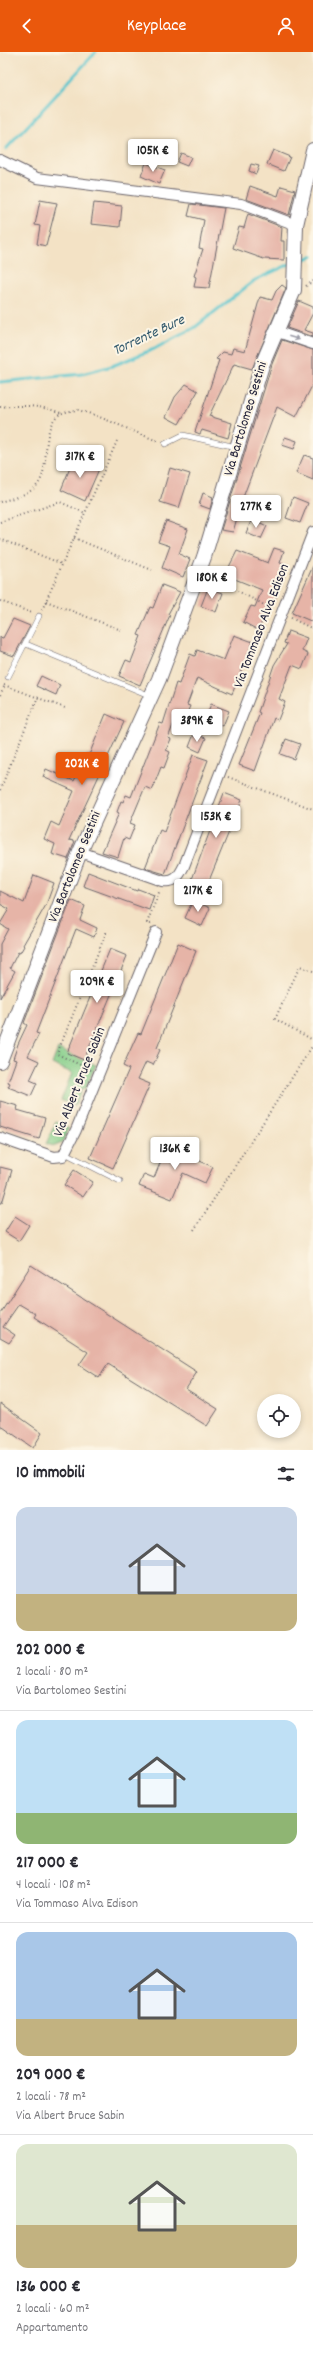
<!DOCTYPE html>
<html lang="it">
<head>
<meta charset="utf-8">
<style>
  body { margin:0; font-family:Dekko,sans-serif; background:#f2f2f3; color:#2b2b33; height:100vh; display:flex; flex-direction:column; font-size:15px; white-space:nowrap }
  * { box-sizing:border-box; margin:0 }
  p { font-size:13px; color:#7c7c81 }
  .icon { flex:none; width:22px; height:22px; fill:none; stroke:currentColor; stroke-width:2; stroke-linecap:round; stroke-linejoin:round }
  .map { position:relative; height:1398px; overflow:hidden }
  .side { display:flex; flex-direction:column; background:#fff; flex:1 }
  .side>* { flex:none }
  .controls { position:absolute; left:257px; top:1342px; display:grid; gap:8px }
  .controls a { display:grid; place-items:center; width:44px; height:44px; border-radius:50%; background:#fff; box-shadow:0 2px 6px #0003; font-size:20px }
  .price { position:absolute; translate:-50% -34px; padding:0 9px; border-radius:4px; background:#fff; color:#222; font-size:13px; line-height:26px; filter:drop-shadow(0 1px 2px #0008) }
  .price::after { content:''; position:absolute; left:50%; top:24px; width:12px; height:9px; margin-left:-6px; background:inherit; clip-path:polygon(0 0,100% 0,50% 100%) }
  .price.active { background:#ea580c; color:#fff }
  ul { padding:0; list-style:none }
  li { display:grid; align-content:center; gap:8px; height:212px; padding:0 16px }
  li+li { border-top:1px solid #e1e1e2 }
  li span { display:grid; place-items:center; height:124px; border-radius:12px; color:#555 }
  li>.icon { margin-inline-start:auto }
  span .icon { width:72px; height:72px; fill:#fffc; stroke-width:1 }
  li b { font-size:17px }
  h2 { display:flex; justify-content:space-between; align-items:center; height:48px; padding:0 16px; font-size:17px }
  header { display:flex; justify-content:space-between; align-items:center; height:52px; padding:0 16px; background:#ea580c; color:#fff; font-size:18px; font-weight:600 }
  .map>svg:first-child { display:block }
</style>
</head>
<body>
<header><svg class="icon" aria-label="back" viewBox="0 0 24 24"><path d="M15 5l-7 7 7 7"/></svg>Keyplace<svg class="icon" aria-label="person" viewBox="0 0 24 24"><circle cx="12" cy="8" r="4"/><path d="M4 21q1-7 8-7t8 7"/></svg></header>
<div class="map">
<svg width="313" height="1398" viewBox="0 0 313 1398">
  <rect width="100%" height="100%" fill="#fcf5e5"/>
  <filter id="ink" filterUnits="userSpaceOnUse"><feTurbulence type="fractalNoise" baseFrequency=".025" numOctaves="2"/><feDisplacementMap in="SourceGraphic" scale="8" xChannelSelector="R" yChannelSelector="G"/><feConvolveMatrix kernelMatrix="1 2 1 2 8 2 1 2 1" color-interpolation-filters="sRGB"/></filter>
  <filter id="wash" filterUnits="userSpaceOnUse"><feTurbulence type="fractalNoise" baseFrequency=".012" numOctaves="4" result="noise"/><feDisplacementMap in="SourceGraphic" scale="16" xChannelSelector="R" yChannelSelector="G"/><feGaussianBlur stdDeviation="0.9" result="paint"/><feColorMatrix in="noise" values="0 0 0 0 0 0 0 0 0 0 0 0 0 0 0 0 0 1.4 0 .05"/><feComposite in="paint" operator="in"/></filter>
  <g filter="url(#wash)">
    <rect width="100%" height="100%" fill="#f3e2c5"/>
    <g fill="#87cf8b" stroke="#547863">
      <polygon points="58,997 96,1013 85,1037 82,1036 75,1054 61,1048 72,1021 52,1012"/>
      <polygon points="56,1070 69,1076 62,1091 55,1094 46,1092"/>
    </g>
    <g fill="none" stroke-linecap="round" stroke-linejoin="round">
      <g stroke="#58c5cd" stroke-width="3">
        <polyline points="6,97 96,0"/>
        <polyline points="299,209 313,204"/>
        <polyline points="0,330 82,322 112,314 154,297 194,276 255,228 290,212"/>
      </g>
    </g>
    <g id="blocks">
      <g fill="#e6b4a7">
        <polygon points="273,98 290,105 284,119 267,112"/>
        <polygon points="181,101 191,105 187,114 177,110"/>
        <polygon points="146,111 165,118 159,132 141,124"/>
        <polygon points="251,112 259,114 256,122 249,119"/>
        <polygon points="250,134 278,144 281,134 295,138 289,163 246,147"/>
        <polygon points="40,148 57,151 46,194 37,192 40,174 35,173"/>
        <polygon points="94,151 122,154 120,175 91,172"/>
        <polygon points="191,152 224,156 209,236 194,235 196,225 194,224 203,197 199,196 204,168 188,164"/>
        <polygon points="248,162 282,175 281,189 284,189 284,208 264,207 233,196 239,175 244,176"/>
        <polygon points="282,233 286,236 252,317 234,312 209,364 232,371 228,386 202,378 200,382 195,380 219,308 216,307 223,300 231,302 233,296 245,299 260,245 272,248 276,239"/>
        <polygon points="299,249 313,255 313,261 304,278 313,281 313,285 287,276"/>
        <polygon points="282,288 313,298 313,332 296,365 277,355 242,448 233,480 221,478 272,312"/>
        <polygon points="186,332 198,339 179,372 166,365 175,345"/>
        <polygon points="285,385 297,389 294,397 282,393"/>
        <polygon points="304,403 313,406 313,428 296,421"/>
        <polygon points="74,406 99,417 85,449 61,438"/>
        <polygon points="170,416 190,422 179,456 160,450"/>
        <polygon points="203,441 213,445 210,457 199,453"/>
        <polygon points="293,445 308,451 300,471 286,466"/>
        <polygon points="252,467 267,474 261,487 246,481"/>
        <polygon points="166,469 188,477 179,502 190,507 183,525 162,516 170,494 158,490"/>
        <polygon points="274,496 284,499 280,511 288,514 273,553 271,552 258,578 243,570 251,554 255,555 262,538 225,523 237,499 268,511"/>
        <polygon points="313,514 313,570 292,561"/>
        <polygon points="162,533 180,540 168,562 170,563 140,633 119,624 126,608 131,610 141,584 138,583 150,555 153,556"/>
        <polygon points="208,536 223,541 216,560 201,554"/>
        <polygon points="13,567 30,574 14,604 0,599 0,585 3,586"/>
        <polygon points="288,579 307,586 302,599 308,602 302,617 292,613 279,647 285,650 278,668 274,666 255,719 239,713 260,661 258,660 274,613 287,592 284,591"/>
        <polygon points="234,583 253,590 232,642 197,626 187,653 190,654 185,666 177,663 168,686 171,687 166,698 170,700 164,716 161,715 152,738 145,735 130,771 135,773 129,788 124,786 118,805 102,800 119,761 117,760 121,749 123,750 126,743 131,745 160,671 163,672 176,631 179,632 190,602 195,604 197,598 224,608"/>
        <polygon points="41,624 60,633 56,643 36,634"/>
        <polygon points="211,652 229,659 223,674 205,667"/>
        <polygon points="106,662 124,670 69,788 75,789 68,807 52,802 55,792 44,787 51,770 59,774 74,739 43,725 46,717 74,729 87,702 89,703"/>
        <polygon points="194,682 206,686 200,700 189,695"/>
        <polygon points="286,687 300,692 294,707 280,702"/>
        <polygon points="193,703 208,708 165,822 145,816 160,778 164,780"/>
        <polygon points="224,741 242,748 206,836 191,830"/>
        <polygon points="88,820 137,839 138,837 154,843 149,858 83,834"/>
        <polygon points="34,823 54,831 46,853 23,893 24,894 20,901 18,900 10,916 15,919 0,946 0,892 8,877 0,872 9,857 0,852 0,839 24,851"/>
        <polygon points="71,848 85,854 80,868 97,876 94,885 76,877 36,981 39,982 28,1004 39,1009 30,1028 37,1031 31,1044 8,1035 10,1031 8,1030 16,1008 13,1007 18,992 27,973 24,971"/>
        <polygon points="193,848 210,856 202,874 185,866"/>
        <polygon points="178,891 196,899 157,996 160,998 153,1013 146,1010 138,1027 150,1032 113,1116 90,1106 129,1017 123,1014 138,981 141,982"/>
        <polygon points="110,897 127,904 84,1008 67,1001"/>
        <polygon points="0,1049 18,1054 17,1058 45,1066 39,1087 0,1075"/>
        <polygon points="179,1090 193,1096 189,1104 213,1115 205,1131 183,1121 172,1147 139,1134 144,1122 154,1126 167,1094 176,1097"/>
        <polygon points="0,1115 12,1118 2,1151 0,1151"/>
        <polygon points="74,1118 93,1130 83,1145 64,1133"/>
        <polygon points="15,1164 29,1173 19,1189 5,1180"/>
        <polygon points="31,1213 197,1320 186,1337 218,1357 207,1374 108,1312 99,1326 79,1313 88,1300 34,1265 36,1262 19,1252 3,1275 15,1283 9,1291 0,1286 0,1262"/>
        <polygon points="0,1351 42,1381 33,1396 0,1373"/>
      </g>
    </g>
  </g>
  <g filter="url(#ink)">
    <use href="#blocks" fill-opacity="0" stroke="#6b656b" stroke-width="1"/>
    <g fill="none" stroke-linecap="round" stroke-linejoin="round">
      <defs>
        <g id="lane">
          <polyline points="165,392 183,383 236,395"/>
          <polyline points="26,592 151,644"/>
          <polyline points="8,625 39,564"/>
          <polyline points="65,1101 120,1129"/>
        </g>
        <g id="street">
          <polyline points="0,108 37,126 241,152 296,173"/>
          <polyline points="275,279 313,292"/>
          <path d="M 80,800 L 163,829 C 175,831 179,824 184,814 L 313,480"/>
          <polyline points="0,1086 54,1105 63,1104 76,1078 156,880"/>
        </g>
        <polyline id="secondary" points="0,1009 80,800 159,627 204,505 262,313 294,238 296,173 313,98"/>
      </defs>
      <use href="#lane" stroke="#6b656b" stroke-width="6"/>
      <use href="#street" stroke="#6b656b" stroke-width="12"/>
      <use href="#secondary" stroke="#6b656b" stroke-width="16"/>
      <g stroke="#6b656b" stroke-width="2" stroke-dasharray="1 3" stroke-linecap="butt">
        <polyline points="306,234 313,229"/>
        <path d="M 0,355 C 22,353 40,353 61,361"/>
        <path d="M 0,450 C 12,446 30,443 38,432 C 52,414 38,366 66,360 C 70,359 75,358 78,358 C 104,365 133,380 158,389"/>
        <polyline points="0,470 60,450 85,461"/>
        <polyline points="74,486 152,518"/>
        <polyline points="0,487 62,512"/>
        <polyline points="209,524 272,557"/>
        <polyline points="0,549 32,561"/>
        <polyline points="46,549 121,578"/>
        <polyline points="42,558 117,389"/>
        <polyline points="291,566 313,577"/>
        <polyline points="4,633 65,656"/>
        <polyline points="0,643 5,633"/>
        <polyline points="228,725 313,757"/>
        <polyline points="0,738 38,645"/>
        <polyline points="151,872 147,871 160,838"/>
        <polyline points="313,919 300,914 275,967 313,988"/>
        <polyline points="91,1018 57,1002 106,881 109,881"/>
        <polyline points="194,1178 313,993"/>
      </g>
      <use href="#lane" stroke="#fff" stroke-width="5"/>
      <use href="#street" stroke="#fff" stroke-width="10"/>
      <use href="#secondary" stroke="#fff" stroke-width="14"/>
    </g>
    <defs><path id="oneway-solid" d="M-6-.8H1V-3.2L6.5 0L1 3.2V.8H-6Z"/></defs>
    <use fill="#9c9ca7" href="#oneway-solid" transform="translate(294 286) rotate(18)"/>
  </g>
  <g text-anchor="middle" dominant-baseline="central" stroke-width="4" stroke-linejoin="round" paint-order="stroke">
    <g font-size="14" fill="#22223b" stroke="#fcf5e5">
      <text transform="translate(246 367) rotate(-73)">Via Bartolomeo Sestini</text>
      <text transform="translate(262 574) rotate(-69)">Via Tommaso Alva Edison</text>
      <text transform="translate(75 815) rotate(-68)">Via Bartolomeo Sestini</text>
      <text transform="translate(80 1030) rotate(-68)">Via Albert Bruce Sabin</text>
    </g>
    <g font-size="15" font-style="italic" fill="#355b6e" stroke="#fcf5e5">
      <text transform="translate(149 284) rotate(-25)">Torrente Bure</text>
    </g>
  </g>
</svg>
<div class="controls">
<a><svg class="icon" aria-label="locate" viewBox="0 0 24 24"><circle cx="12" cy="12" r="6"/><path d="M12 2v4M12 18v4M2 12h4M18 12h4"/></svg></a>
</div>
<b class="price" style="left:153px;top:121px">105K €</b>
<b class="price" style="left:80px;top:427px">317K €</b>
<b class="price" style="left:256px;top:477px">277K €</b>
<b class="price" style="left:212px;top:548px">180K €</b>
<b class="price" style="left:197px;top:691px">389K €</b>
<b class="price active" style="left:82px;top:734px">202K €</b>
<b class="price" style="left:216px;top:787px">153K €</b>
<b class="price" style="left:198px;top:861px">217K €</b>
<b class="price" style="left:97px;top:952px">209K €</b>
<b class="price" style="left:175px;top:1119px">136K €</b>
</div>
<section class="side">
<h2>10 immobili<svg class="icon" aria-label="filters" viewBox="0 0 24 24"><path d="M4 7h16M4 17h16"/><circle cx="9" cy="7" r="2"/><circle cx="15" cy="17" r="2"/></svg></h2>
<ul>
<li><span style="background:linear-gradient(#c9d6e8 70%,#c2b280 0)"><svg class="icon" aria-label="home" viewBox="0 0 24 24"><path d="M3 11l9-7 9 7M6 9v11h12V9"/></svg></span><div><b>202 000 €</b><p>2 locali · 80 m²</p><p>Via Bartolomeo Sestini</p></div></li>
<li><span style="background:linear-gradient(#bfe0f5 75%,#8fb573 0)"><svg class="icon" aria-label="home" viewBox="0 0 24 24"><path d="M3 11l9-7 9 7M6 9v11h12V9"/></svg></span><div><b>217 000 €</b><p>4 locali · 108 m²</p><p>Via Tommaso Alva Edison</p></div></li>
<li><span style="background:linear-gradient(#a9c7e8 70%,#c2b280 0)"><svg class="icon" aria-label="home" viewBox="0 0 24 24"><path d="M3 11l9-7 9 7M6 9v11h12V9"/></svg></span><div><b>209 000 €</b><p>2 locali · 78 m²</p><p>Via Albert Bruce Sabin</p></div></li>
<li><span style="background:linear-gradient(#dfe7d0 65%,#c2b280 0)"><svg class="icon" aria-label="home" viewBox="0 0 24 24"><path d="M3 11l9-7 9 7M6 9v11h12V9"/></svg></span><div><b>136 000 €</b><p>2 locali · 60 m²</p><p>Appartamento</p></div></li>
</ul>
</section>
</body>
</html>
